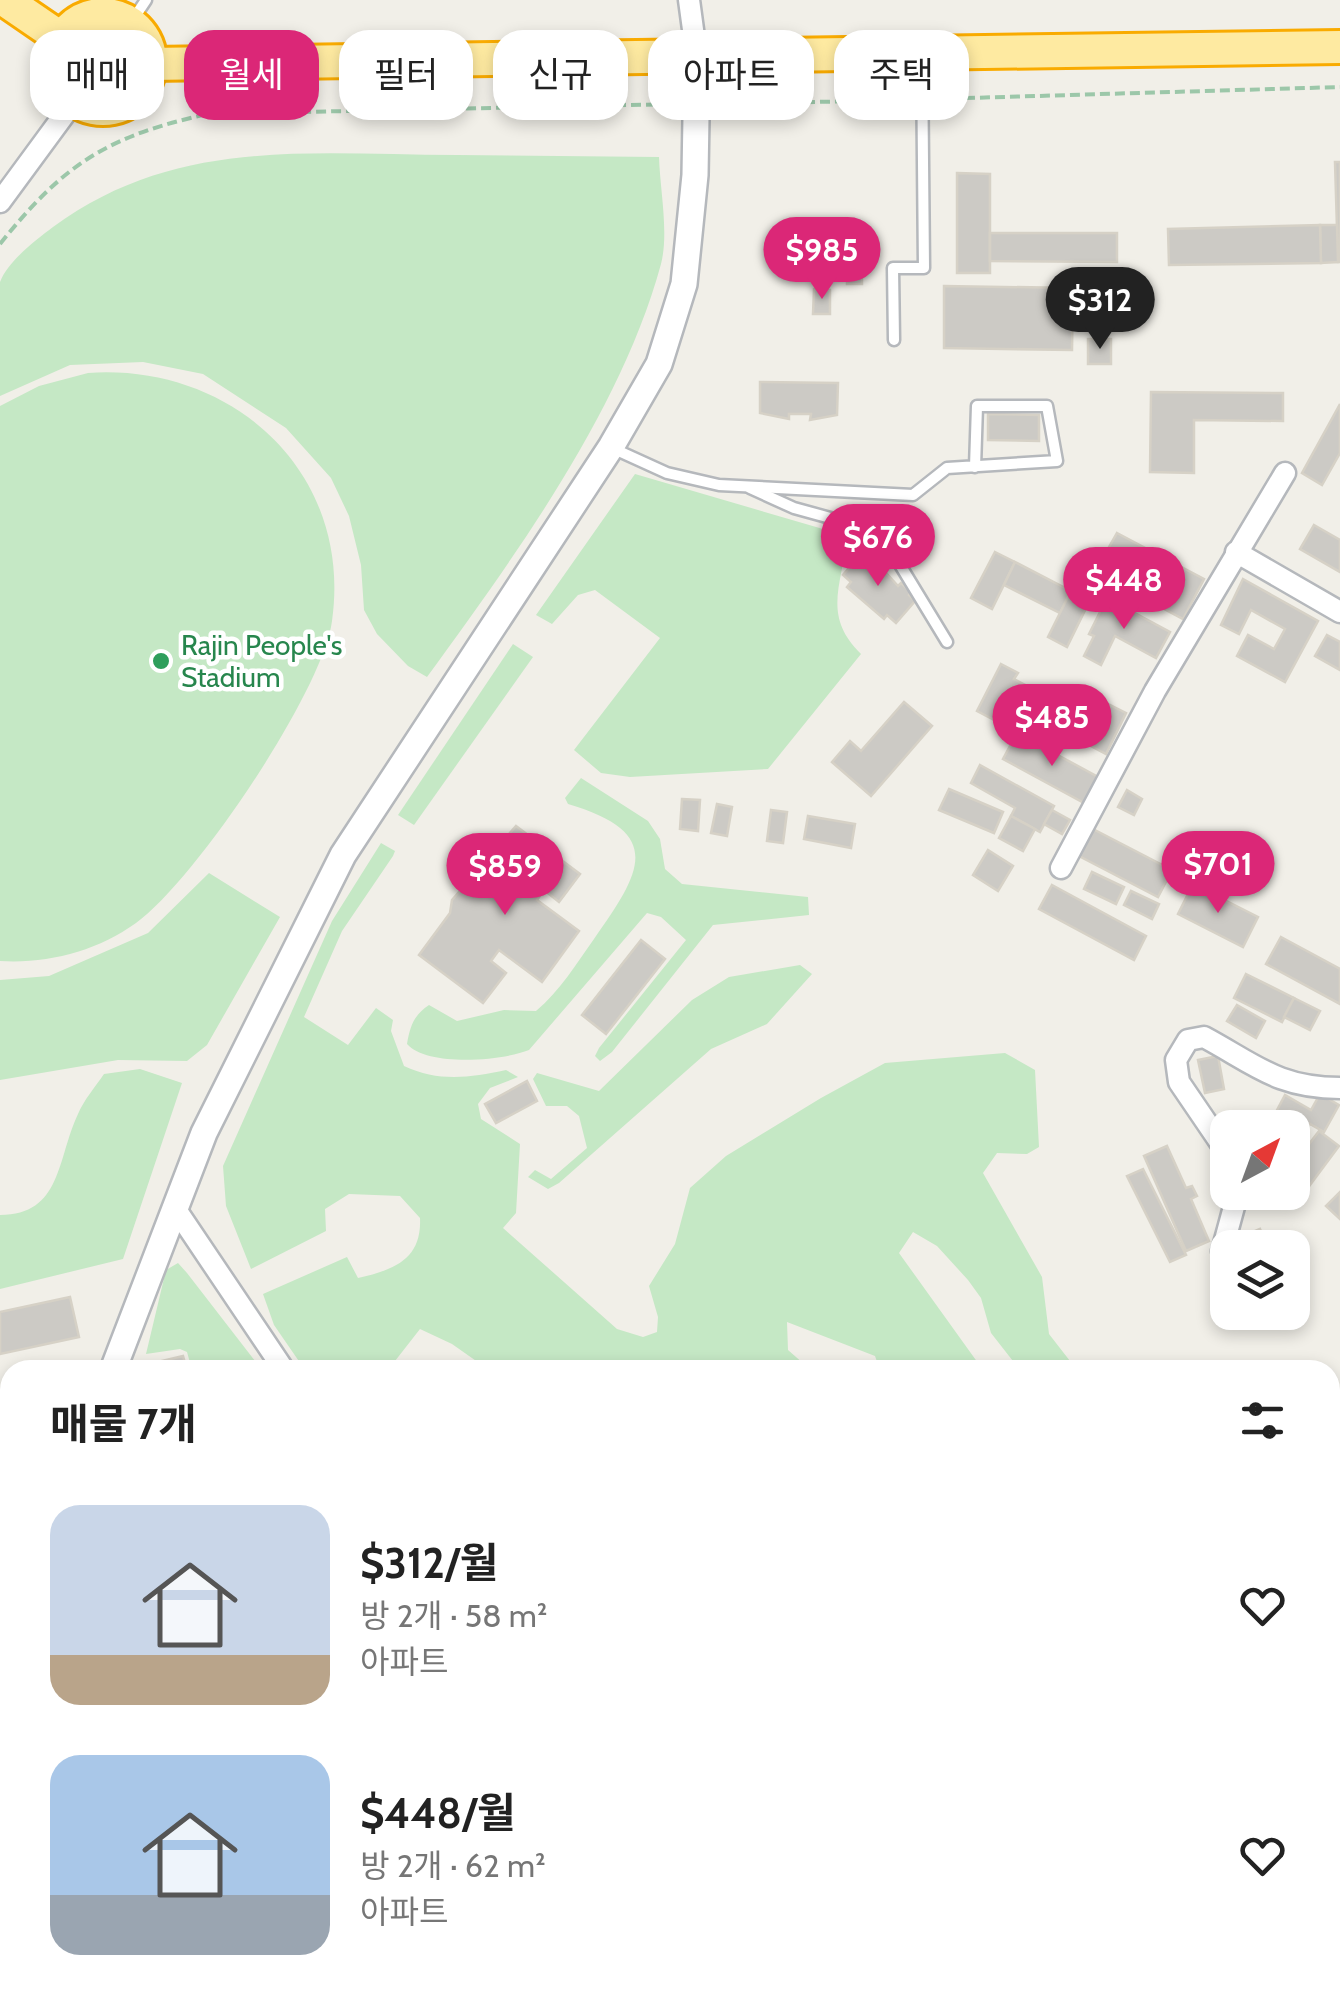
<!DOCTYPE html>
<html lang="ko">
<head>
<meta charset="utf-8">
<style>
  body { margin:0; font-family:Cabin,"Noto Sans KR",sans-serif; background:#f6f6f6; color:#222; height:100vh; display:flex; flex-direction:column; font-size:38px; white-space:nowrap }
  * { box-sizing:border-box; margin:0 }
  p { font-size:32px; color:#767676 }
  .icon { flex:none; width:55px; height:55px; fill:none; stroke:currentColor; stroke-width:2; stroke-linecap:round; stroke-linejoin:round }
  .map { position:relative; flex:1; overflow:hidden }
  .details { position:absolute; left:0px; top:1360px; width:1340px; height:642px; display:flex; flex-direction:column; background:#fff; border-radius:30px 30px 0 0; box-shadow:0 5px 15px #0003 }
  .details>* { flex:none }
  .hud { position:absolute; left:30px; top:30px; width:1280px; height:90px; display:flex; gap:20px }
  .needle { width:65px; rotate:41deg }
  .controls { position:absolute; left:1210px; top:1110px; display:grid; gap:20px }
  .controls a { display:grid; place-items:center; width:100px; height:100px; border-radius:20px; background:#fff; box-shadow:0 5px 15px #0003; font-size:50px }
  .price { position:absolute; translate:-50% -85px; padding:0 22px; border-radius:35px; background:#db2777; color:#fff; font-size:32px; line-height:65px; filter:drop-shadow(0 2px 5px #0008) }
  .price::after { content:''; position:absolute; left:50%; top:60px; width:30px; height:22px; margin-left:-15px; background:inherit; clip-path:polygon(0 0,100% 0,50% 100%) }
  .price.active { background:#222; color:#fff }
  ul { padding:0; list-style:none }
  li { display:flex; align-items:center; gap:30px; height:250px; padding:0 50px }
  li span { display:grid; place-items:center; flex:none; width:280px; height:200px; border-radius:30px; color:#555 }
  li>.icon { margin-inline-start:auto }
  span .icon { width:120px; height:120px; fill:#fffc; stroke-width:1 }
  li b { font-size:42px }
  h2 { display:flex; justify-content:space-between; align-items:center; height:120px; padding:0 50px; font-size:42px }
  .chip { padding:0 35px; border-radius:30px; background:#fff; box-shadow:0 5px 15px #0003; font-size:35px; line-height:90px }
  .chip.active { background:#db2777; color:#fff }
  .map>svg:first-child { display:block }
</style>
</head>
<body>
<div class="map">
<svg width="1340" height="2001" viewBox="0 0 1340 2001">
  <rect width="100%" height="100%" fill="#f1efe8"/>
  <g fill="#c5e8c5">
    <circle cx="103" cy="61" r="30"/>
    <path d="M 457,155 L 659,157 C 660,190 669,233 661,264 C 621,411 515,556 427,677 L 408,666 L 377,634 L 364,610 L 361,565 L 349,516 L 331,478 L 286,428 L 203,374 L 143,362 L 70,365 L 0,396 C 0,372 0,301 0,282 C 8,261 36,240 53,227 C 177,136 311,155 457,155 Z"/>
    <path d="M 88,373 C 232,363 353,472 332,621 C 323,691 194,882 136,923 C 97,951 48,964 0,961 L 0,406 L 39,386 Z"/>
    <path d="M 635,474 L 847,536 C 843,584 821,615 861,654 L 768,769 L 630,777 L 601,773 L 574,750 L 660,638 L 595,590 L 578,595 L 552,624 L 536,615 Z"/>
    <polygon points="513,644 533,657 414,825 398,815"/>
    <path d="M 581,778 L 648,821 L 660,839 L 665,869 L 682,884 L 808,897 L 809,915 L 713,925 L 612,1052 L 600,1061 L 595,1056 L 599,1048 L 686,940 L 661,917 L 647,913 L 529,1050 C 502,1061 427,1067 407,1044 C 410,1026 414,1015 429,1005 L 457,1021 L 504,1010 L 536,1011 C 560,991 576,964 594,939 C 641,872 666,833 568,804 L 565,798 Z"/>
    <path d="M 381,843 L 395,851 L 393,856 L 342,931 L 304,1017 L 348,1045 L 376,1008 L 393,1020 L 391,1031 L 404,1066 C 438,1082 469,1078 506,1070 L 518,1077 L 490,1088 L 478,1104 L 481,1119 L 520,1144 L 516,1213 L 503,1228 L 617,1329 L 643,1337 L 657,1332 L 658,1317 L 649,1286 L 675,1244 L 690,1188 L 726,1156 L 821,1098 L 885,1063 L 1005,1053 L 1035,1070 L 1039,1147 L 1027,1154 L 997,1153 L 983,1173 L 1042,1277 L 1049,1334 L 1077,1370 L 1020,1370 L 991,1333 L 981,1298 L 968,1280 L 937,1246 L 913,1232 L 899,1253 L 983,1370 L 880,1370 L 875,1356 L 787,1322 L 788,1350 L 804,1364 L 821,1370 L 489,1370 L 452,1344 L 420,1329 L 388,1370 L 305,1370 L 274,1325 L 263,1294 L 347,1257 L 358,1278 C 393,1270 422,1260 420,1218 L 400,1196 L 349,1194 L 325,1209 L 326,1231 L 251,1269 L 226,1206 L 223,1166 L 332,921 Z"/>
    <polygon points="209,873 280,917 207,1045 187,1061 118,1060 0,1080 0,980 49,976 148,933"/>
    <polygon points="800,965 812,974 767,1024 711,1049 559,1183 548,1189 528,1177 535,1170 551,1179 587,1148 579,1116 567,1106 546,1106 533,1079 537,1073 599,1091 692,1000 729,977"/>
    <path d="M 140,1069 L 182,1083 L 123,1259 L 0,1289 L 0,1215 C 62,1215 57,1158 78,1114 C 84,1100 95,1087 104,1074 Z"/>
    <polygon points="178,1263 187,1273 262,1370 192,1370 187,1352 180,1349 146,1354 166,1270"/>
    <polygon points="10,1413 10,1527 0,1528 0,1414"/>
  </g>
  <g fill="#cccac5" stroke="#d6d1c6" stroke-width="2.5">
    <polygon points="1335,162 1340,162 1340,262 1338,262"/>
    <polygon points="957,173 990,174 990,273 957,273"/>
    <polygon points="1320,225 1337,225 1338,262 1321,263"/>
    <polygon points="1320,225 1321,263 1169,265 1168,229"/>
    <polygon points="990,233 1117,233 1117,262 990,261"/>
    <polygon points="848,249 862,249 862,284 847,284"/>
    <polygon points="944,286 1073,288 1072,350 944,348"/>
    <polygon points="814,289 830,290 830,314 813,314"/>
    <rect x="1088" y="339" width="23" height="25"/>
    <polygon points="760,382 838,383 837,415 810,420 811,414 789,414 789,419 760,413"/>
    <polygon points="1151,392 1283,393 1283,421 1194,420 1194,473 1150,472"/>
    <polygon points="1340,404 1340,453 1322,485 1302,473"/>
    <polygon points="988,414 1039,415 1039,441 988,440"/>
    <polygon points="1314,525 1340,540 1340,572 1300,549"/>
    <polygon points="1117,533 1204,579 1183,619 1095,572"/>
    <polygon points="995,552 1015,562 992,609 971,598"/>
    <polygon points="862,553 867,558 870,555 898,586 901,583 911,592 909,595 915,601 896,623 887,615 884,619 847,587 851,582 843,575"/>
    <polygon points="1015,562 1071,591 1060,613 1004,585"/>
    <polygon points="1243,579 1318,621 1285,682 1237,656 1248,635 1274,649 1285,629 1251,610 1239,634 1221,625"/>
    <polygon points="1071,591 1090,600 1067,647 1048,637"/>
    <polygon points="1107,598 1170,632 1156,658 1115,636 1101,665 1084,656 1094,636 1089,634"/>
    <polygon points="1327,635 1340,642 1340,670 1315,656"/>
    <polygon points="1001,664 1018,673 1014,679 1092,720 1102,701 1126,713 1106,754 1010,703 1000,723 977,711"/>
    <polygon points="904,702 932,726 871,796 832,762 850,741 861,751"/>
    <polygon points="1017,733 1100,778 1086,804 1003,759"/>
    <polygon points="980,765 1054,806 1040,832 1011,816 1015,808 971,783"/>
    <polygon points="949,789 1003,812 994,833 939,810"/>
    <polygon points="1127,790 1142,799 1134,815 1118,807"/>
    <polygon points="682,799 700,800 698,831 680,829"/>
    <polygon points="717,804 732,807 727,836 711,833"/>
    <polygon points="771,810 787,812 783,843 767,841"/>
    <polygon points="1052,810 1070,820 1062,834 1044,824"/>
    <polygon points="808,816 855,824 851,848 804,839"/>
    <polygon points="1011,816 1035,829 1023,851 999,838"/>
    <polygon points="516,826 580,874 559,902 544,890 537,900 579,931 542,982 499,950 491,961 506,973 483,1003 419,955 450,913 452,900"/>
    <polygon points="1091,828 1172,870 1158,897 1077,855"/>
    <polygon points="988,850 1013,866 998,891 973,875"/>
    <polygon points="1092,872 1124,887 1116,904 1084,889"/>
    <polygon points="1193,884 1258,917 1243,947 1178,914"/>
    <polygon points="1052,885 1146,936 1134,960 1039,909"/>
    <polygon points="1131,891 1159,904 1152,919 1124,905"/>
    <polygon points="1281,937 1340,969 1340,1004 1266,964"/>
    <polygon points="641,940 665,959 606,1034 582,1015"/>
    <polygon points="1246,974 1294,998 1282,1022 1234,998"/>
    <polygon points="1294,998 1320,1011 1310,1030 1284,1017"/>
    <polygon points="1237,1005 1265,1021 1256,1038 1227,1021"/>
    <polygon points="1218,1056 1224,1089 1205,1093 1198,1060"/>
    <polygon points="527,1081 537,1101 496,1123 485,1104"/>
    <polygon points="1320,1094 1339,1105 1324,1132 1310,1124 1306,1130 1276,1112 1285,1095 1311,1110"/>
    <polygon points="1319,1131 1339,1146 1307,1189 1292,1179 1292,1166 1303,1145 1306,1148"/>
    <polygon points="1167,1146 1186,1188 1192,1186 1197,1196 1191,1199 1209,1241 1186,1251 1144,1156"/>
    <polygon points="1143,1169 1186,1255 1170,1262 1127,1176"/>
    <polygon points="1340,1192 1340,1219 1326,1206"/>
    <polygon points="1260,1229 1268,1248 1237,1248 1234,1240"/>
    <polygon points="70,1297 79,1337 0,1354 0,1312"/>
    <polygon points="183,1356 187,1370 142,1370 141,1366"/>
    <polygon points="2,1755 10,1797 0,1799 0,1756"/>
    <polygon points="10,1805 10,1824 0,1827 0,1807"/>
    <polygon points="43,1992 52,1992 54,2001 10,2001"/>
    <polygon points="77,1992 103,1992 103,1993 79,1999"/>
    <polygon points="132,1992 153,1992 155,2001 134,2001"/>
    <polygon points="290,1992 292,2001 270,2001 269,1993"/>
    <polygon points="531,1992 567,1992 570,2001 534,2001"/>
    <polygon points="606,1992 629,1992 631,2001 608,2001"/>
  </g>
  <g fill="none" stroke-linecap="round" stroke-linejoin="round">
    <defs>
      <g id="service">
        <polyline points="130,24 146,0"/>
        <polyline points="894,340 893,268 924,268 922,56"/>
        <polyline points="612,448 667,473 719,485 913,495 947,468 1057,461 1047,406 977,406 975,467"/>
        <polyline points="750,488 794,508 863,527 885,540 947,642"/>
      </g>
      <g id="minor">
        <polyline points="689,0 697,59"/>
        <polyline points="0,202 75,100"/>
        <polyline points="1236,552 1340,612"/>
        <polyline points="1061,868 1155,691 1285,473"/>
        <path d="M 1228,1154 L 1179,1082 L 1176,1060 L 1188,1040 L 1204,1037 C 1256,1065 1278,1088 1340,1088"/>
        <polyline points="175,1208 284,1370"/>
        <polyline points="1228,1266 1222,1251 1238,1192"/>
        <polyline points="0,1548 10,1545"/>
        <polyline points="463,1992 465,2001"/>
        <polyline points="1317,2001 1340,1993"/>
      </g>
      <polyline id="tertiary" points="113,1370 204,1133 343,855 611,447 659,364 684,284 695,175 697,59"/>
      <g id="trunk">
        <polyline points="5,0 62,39"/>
        <circle cx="103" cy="62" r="47"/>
        <polyline points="149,64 1340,47"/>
      </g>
    </defs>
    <use href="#service" stroke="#b5b8bc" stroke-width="15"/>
    <use href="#minor" stroke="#b5b8bc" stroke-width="25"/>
    <use href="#tertiary" stroke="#b5b8bc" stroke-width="30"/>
    <use href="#trunk" stroke="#f9ab00" stroke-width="38"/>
    <g stroke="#9cc7a9" stroke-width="4" stroke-dasharray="10 5" stroke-linecap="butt">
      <polyline points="935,99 1340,87"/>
      <polyline points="715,104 911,100"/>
      <path d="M 0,244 C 64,164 107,136 208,114 L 676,104"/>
    </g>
    <use href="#service" stroke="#fff" stroke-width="10"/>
    <use href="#minor" stroke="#fff" stroke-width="20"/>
    <use href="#tertiary" stroke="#fff" stroke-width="25"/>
    <use href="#trunk" stroke="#feeaa1" stroke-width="32"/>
  </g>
  <circle fill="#2e9e5b" stroke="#fff" stroke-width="4" cx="161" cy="661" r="10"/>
  <g text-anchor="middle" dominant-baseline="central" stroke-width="9" stroke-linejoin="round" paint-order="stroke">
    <g font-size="28" fill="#27864d" stroke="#fff" text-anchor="start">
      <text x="181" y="645">Rajin People's<tspan x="181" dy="32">Stadium</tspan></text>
    </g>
  </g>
</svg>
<div class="controls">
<a><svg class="needle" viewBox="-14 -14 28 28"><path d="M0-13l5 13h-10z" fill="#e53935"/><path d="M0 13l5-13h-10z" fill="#767676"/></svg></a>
<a><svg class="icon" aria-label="layers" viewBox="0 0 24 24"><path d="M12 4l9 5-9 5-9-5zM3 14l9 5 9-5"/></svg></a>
</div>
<b class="price" style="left:822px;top:302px">$985</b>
<b class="price active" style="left:1100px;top:352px">$312</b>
<b class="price" style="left:878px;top:589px">$676</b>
<b class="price" style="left:1124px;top:632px">$448</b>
<b class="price" style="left:1052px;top:769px">$485</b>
<b class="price" style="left:1218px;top:916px">$701</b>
<b class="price" style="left:505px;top:918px">$859</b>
<div class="hud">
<a class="chip">매매</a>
<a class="chip active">월세</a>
<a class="chip">필터</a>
<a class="chip">신규</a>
<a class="chip">아파트</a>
<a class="chip">주택</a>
</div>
<section class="details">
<h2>매물 7개<svg class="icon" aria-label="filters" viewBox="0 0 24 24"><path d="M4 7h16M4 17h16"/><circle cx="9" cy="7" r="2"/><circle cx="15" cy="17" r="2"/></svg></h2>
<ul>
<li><span style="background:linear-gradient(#c9d6e8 75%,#b9a48a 0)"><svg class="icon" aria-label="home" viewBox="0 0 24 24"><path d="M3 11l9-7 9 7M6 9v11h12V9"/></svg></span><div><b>$312/월</b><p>방 2개 · 58 m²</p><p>아파트</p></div><svg class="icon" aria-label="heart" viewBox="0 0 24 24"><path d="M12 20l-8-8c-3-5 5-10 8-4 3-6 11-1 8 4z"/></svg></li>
<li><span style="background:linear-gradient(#a9c7e8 70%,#9aa5b1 0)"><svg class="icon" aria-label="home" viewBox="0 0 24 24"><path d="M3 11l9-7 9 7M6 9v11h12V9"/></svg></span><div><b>$448/월</b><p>방 2개 · 62 m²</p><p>아파트</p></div><svg class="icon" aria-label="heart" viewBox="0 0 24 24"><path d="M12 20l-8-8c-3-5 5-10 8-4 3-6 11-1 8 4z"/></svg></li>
</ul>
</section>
</div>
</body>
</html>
